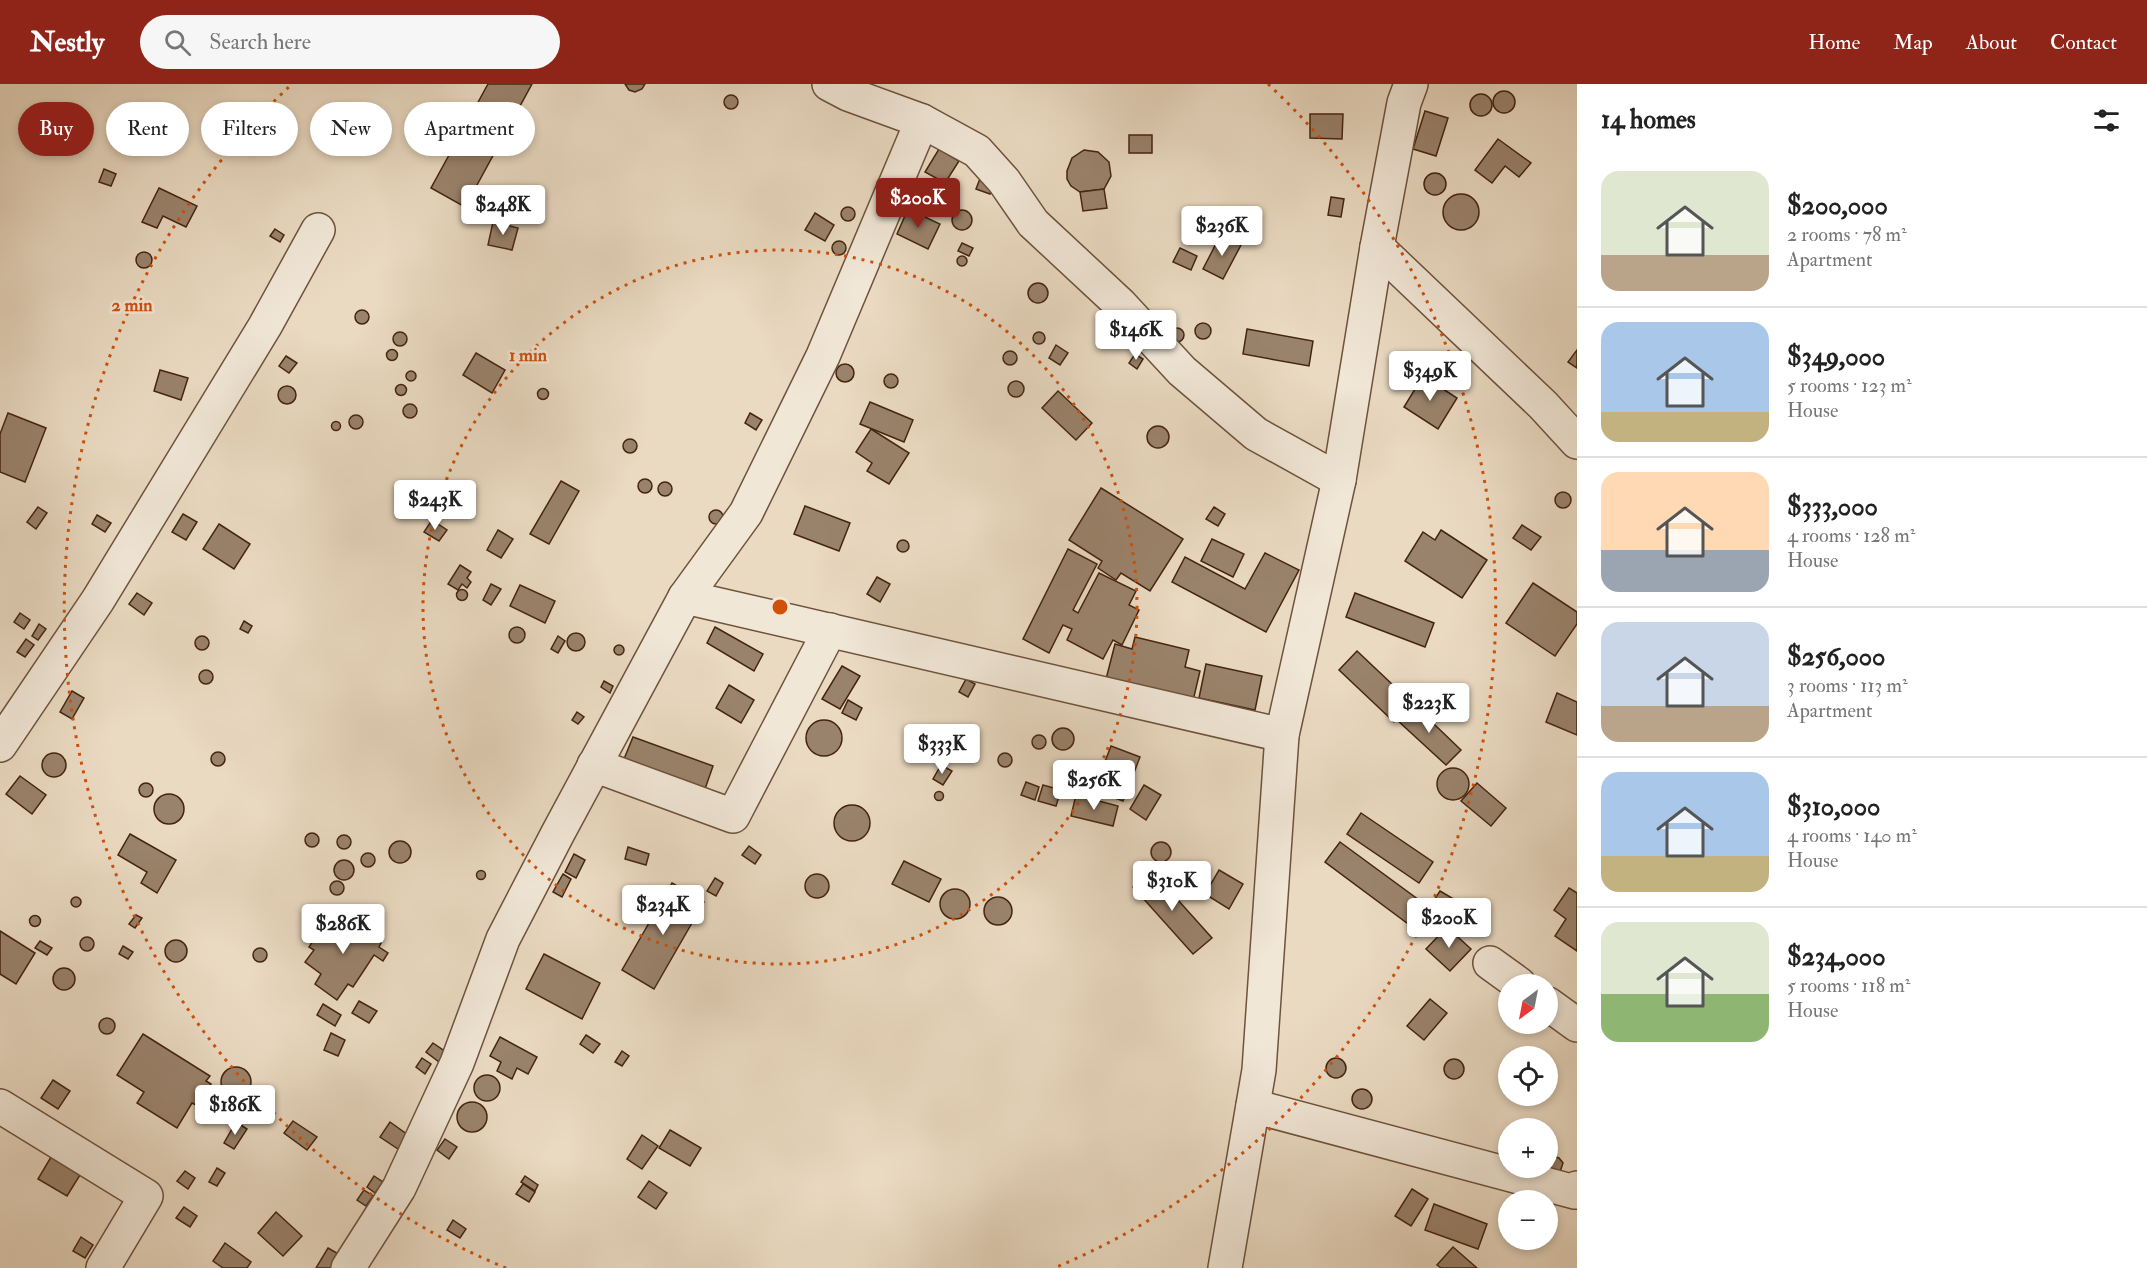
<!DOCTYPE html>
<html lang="en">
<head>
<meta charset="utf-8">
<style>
  body { margin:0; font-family:"IM FELL Double Pica",serif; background:#f6f6f6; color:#222; height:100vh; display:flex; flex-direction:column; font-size:22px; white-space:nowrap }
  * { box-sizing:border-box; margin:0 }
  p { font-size:20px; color:#767676 }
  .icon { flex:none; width:33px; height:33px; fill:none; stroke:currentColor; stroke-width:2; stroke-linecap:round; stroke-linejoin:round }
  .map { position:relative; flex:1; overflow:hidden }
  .sheet { display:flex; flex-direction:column; background:#fff; width:570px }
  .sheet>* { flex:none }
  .guide { position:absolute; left:18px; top:18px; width:570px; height:54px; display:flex; gap:12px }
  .needle { width:39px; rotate:212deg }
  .controls { position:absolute; left:1498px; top:890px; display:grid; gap:12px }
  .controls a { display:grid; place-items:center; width:60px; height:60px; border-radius:50%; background:#fff; box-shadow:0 3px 9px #0003; font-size:30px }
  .price { position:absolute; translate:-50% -51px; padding:0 14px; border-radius:6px; background:#fff; color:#222; font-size:20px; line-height:39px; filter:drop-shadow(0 2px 3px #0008) }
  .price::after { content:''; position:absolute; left:50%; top:36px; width:18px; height:14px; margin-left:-9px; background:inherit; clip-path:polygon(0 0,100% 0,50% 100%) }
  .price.active { background:#8f2418; color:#fff }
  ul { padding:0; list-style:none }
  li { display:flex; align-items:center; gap:18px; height:150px; padding:0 24px }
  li+li { border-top:2px solid #e0e0e0 }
  li span { display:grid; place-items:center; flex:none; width:168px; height:120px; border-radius:18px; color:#555 }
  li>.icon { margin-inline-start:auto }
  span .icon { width:72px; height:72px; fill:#fffc; stroke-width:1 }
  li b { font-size:26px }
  h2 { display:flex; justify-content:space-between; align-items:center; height:72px; padding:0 24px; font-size:26px }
  .tag { padding:0 21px; border-radius:27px; background:#fff; box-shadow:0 3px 9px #0003; font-size:21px; line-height:54px }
  .tag.active { background:#8f2418; color:#fff }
  header { display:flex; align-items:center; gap:36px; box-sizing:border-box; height:84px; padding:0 30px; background:#8f2418; color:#fff }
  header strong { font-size:28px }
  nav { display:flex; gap:33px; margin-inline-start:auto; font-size:21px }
  .search { width:420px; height:54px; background:#f6f6f6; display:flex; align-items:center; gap:15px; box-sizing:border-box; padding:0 21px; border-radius:33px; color:#767676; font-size:22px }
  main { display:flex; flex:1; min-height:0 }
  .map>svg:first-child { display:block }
</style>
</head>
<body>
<header>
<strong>Nestly</strong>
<div class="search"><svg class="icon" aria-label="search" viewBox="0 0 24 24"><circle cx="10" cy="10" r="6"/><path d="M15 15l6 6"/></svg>Search here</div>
<nav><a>Home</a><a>Map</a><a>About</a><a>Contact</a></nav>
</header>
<main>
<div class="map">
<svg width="1577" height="1184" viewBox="0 0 1577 1184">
  <rect width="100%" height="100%" fill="#eadac2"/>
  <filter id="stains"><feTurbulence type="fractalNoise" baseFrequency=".00333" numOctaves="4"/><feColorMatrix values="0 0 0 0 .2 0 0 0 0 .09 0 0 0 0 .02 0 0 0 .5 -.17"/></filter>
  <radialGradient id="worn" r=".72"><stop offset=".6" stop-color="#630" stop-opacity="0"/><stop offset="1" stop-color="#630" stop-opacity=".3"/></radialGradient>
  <g fill="#9a836c" stroke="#44240f" stroke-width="1.5">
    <polygon points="488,0 532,0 465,123 431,104"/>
    <polygon points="625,0 645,0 642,5 635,8 629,6"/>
    <circle cx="1504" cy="18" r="11"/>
    <circle cx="1481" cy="21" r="11"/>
    <circle cx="731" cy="18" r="7"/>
    <polygon points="1425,27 1448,34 1436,72 1413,65"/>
    <polygon points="1310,30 1343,30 1342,55 1310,54"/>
    <rect x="1129" y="51" width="23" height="18"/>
    <polygon points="1498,55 1531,79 1519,93 1505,82 1492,99 1475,86"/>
    <polygon points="939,65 959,77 945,99 925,88"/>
    <polygon points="1084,66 1098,68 1109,78 1111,92 1104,105 1080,108 1071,102 1067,95 1067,87 1072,74"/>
    <polygon points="104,85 116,90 111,102 99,98"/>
    <circle cx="1435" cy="100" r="11"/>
    <polygon points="981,92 995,97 990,110 976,105"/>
    <polygon points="159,104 197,122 186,143 163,132 157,144 142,138"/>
    <polygon points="1104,105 1107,124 1083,127 1080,108"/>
    <circle cx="1461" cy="128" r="18"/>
    <polygon points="1331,113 1344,115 1341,133 1328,131"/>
    <circle cx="848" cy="130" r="7"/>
    <polygon points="908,125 940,140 928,165 897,150"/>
    <circle cx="962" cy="136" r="10"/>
    <polygon points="815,129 834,141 825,157 805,146"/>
    <polygon points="493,138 518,144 512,166 488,161"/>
    <polygon points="275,145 284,151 280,158 270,152"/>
    <polygon points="1221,150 1241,161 1223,195 1203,185"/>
    <circle cx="839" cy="164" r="7"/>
    <polygon points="962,159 973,164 969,172 958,167"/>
    <polygon points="1180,164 1197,172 1191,186 1173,178"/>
    <circle cx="144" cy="176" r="8"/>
    <circle cx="962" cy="177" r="5"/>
    <circle cx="1038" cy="209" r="10"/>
    <circle cx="362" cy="233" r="7"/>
    <circle cx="1203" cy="247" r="8"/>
    <circle cx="1177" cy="251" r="7"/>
    <polygon points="1247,245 1313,257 1309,282 1243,270"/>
    <circle cx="1039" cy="254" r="6"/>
    <circle cx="400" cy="255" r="7"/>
    <polygon points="1056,261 1068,269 1060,281 1049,274"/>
    <circle cx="392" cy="271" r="5.5"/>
    <polygon points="1577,266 1577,284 1568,278"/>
    <circle cx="1010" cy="274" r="7"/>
    <polygon points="476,269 505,286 492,309 463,291"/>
    <polygon points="1135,270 1143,275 1137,285 1129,279"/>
    <polygon points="286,272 297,279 289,289 279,282"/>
    <circle cx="845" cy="289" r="9"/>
    <polygon points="160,286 188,294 181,316 154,307"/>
    <circle cx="411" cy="292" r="5"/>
    <circle cx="891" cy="297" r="7"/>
    <polygon points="1423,292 1457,314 1438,345 1404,323"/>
    <circle cx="1016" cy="305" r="8"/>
    <circle cx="401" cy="306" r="5.5"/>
    <circle cx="287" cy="311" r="9"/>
    <circle cx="543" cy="310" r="5.5"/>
    <polygon points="1058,307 1092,339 1076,356 1042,324"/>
    <polygon points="870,318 913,336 904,358 860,340"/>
    <circle cx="410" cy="327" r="7"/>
    <polygon points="8,329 46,344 25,398 0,388 0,350"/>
    <polygon points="750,329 762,336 756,346 745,339"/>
    <circle cx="356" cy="338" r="7"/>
    <circle cx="336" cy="342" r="4.5"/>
    <circle cx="1158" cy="353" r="11"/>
    <polygon points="871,345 909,369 889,400 867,387 872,379 856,368"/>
    <circle cx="630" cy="362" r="7"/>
    <circle cx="645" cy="402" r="7"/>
    <polygon points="561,397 579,407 549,460 530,450"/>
    <circle cx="665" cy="405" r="7"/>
    <polygon points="1101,404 1183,455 1150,507 1121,489 1116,496 1098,484 1102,477 1069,456"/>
    <circle cx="1563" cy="416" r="8"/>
    <polygon points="411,416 425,426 419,434 404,425"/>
    <polygon points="805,422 850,439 839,467 794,450"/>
    <polygon points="38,423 47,429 36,445 27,438"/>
    <polygon points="1214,423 1225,430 1218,442 1206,435"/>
    <circle cx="716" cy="433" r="7"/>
    <polygon points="183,430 197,438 186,456 172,448"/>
    <polygon points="97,431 111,439 105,448 92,440"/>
    <polygon points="432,436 447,446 439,457 424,448"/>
    <polygon points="219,440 250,460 234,485 203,465"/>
    <polygon points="1522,441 1541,453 1531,466 1513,454"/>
    <polygon points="498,446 513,455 501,474 487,466"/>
    <polygon points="1441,446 1487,476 1462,514 1405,477 1423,448 1435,456"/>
    <polygon points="1212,455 1244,470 1233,493 1201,477"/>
    <circle cx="903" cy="462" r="6"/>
    <polygon points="1068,465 1097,480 1073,526 1078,529 1099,489 1136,507 1129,521 1139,526 1122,561 1113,556 1103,575 1067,556 1072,545 1063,541 1049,569 1023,555"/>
    <polygon points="1265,469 1299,486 1266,548 1172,498 1185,473 1245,505"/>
    <polygon points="460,481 471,488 467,494 471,498 467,504 462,500 458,506 448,500"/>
    <polygon points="877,493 890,500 880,518 867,510"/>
    <polygon points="1533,499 1577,528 1577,540 1555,572 1506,539"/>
    <polygon points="491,500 501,505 491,521 483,516"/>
    <polygon points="520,501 555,517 545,539 510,522"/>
    <circle cx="462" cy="511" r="5.5"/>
    <polygon points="137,509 152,519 144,531 129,520"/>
    <polygon points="1355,509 1434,539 1425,563 1346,533"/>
    <polygon points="20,529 30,536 24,545 14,538"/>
    <polygon points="244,537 252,542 248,549 240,545"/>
    <polygon points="39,540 46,545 38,556 32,552"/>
    <polygon points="715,543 763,570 754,587 707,559"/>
    <circle cx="517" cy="551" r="8"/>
    <circle cx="576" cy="558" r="9"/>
    <polygon points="558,552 565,557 558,569 551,565"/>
    <circle cx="202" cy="559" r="7"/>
    <polygon points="1135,553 1189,566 1185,583 1200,587 1192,621 1105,599 1115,560 1132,565"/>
    <polygon points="26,555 34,561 25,573 17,568"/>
    <circle cx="619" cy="566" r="5"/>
    <polygon points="1357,567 1412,619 1394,638 1339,586"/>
    <polygon points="1206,580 1262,592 1255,626 1199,614"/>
    <polygon points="842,582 860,592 840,625 822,615"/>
    <circle cx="206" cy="593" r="7"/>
    <polygon points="966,595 975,600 968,613 959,608"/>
    <polygon points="604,597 613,602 610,609 601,603"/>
    <polygon points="729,601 754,616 741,639 716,624"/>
    <polygon points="72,607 84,614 72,635 60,628"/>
    <polygon points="1557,609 1577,618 1577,651 1546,638"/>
    <polygon points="848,616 862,624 856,636 842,629"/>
    <polygon points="1412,619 1461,666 1446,681 1397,636"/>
    <polygon points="577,628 584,633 578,640 572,636"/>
    <circle cx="824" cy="654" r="18"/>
    <circle cx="1063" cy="655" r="11"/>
    <circle cx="1039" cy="658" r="7"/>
    <polygon points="633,653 713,682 705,705 624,675"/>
    <polygon points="952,662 962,668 956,678 946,672"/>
    <polygon points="1111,662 1140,673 1123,717 1094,706"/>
    <circle cx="218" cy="675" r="7"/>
    <circle cx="54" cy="681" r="12"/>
    <circle cx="1005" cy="676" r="7"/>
    <polygon points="941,681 952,687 943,701 933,695"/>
    <circle cx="1453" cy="700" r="16"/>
    <polygon points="20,692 46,711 32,730 6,710"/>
    <polygon points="1026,698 1039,703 1035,716 1021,711"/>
    <polygon points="1477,699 1506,724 1491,742 1461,717"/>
    <circle cx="146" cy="706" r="7"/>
    <polygon points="1043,701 1061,706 1056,722 1038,717"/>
    <polygon points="1144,701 1161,711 1146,736 1130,725"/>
    <circle cx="939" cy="712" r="4.5"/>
    <circle cx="169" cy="725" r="15"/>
    <polygon points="1076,711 1118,722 1113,742 1071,732"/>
    <circle cx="852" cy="739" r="18"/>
    <polygon points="1361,729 1433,778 1419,799 1347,750"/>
    <circle cx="312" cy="756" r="7"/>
    <polygon points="130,750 176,776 157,809 141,799 147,788 118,771"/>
    <circle cx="344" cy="758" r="7"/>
    <circle cx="400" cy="768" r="11"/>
    <polygon points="1340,758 1438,830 1423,851 1325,778"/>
    <circle cx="1161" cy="768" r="10"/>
    <polygon points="749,762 761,771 755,780 742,771"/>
    <polygon points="628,763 649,770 646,781 625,775"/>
    <circle cx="368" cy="776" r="7"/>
    <polygon points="574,770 585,776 576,794 565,788"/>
    <circle cx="344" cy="786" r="10"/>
    <polygon points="904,777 941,795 929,818 892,800"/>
    <polygon points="1151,786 1212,854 1193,870 1133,803"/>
    <polygon points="1219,786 1243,800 1229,825 1205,810"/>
    <circle cx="481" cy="791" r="4.5"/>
    <polygon points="563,790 571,795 562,813 553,808"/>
    <circle cx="817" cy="802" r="12"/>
    <polygon points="715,794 723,799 716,812 707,807"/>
    <circle cx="337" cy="804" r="7"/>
    <polygon points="672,799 704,818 654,905 622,886"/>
    <polygon points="1569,804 1577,809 1577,867 1555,852 1566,835 1554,826"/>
    <circle cx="955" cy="820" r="15"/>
    <polygon points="1440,807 1462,820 1454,833 1432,819"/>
    <circle cx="998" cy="827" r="14"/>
    <circle cx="76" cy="818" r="5"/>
    <polygon points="136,831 142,834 135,844 129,840"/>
    <polygon points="334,831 351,844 358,834 373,845 368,851 381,859 379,863 388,869 383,877 374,871 353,903 348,900 337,916 315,900 321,890 305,878 314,866 309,863 315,854 318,856"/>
    <circle cx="35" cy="837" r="5.5"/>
    <polygon points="1447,843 1471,865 1450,887 1426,865"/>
    <polygon points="0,847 35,869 16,900 0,890"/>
    <circle cx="87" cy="860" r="7"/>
    <circle cx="176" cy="867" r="11"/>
    <polygon points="40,857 52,864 47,871 35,864"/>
    <polygon points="123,862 133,868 128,875 119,870"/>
    <circle cx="260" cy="871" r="7"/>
    <polygon points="544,870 600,899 582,935 526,905"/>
    <circle cx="64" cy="895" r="11"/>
    <polygon points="1430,915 1447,929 1424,956 1407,942"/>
    <polygon points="359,917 377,927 369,939 352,929"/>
    <polygon points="323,920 341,931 335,942 317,931"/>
    <circle cx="107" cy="942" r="8"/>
    <polygon points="331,949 345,956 338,972 324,966"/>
    <polygon points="143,950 210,992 206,997 211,1000 198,1022 192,1019 177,1044 137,1019 144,1008 117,991"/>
    <polygon points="586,951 600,960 593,969 580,960"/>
    <polygon points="500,953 537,973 528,990 517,984 512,995 497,987 501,978 490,972"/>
    <polygon points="433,959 446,968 439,978 426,968"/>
    <polygon points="622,967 629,972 622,982 615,978"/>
    <polygon points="422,974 431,980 425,990 416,983"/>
    <circle cx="1336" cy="984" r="10"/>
    <circle cx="1454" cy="985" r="10"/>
    <circle cx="236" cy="998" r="15"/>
    <circle cx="487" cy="1004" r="13"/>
    <polygon points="53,996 70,1007 58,1025 41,1014"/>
    <circle cx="1362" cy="1015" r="10"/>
    <circle cx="243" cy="1021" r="7"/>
    <circle cx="472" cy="1033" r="15"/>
    <polygon points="293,1037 317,1053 307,1066 284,1049"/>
    <polygon points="236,1038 247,1045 234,1065 224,1059"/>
    <polygon points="390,1038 408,1051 398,1065 380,1053"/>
    <polygon points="670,1046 701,1064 690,1082 659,1064"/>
    <polygon points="642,1051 658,1062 642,1085 627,1075"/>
    <polygon points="445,1055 457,1063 449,1075 437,1066"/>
    <polygon points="1552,1072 1559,1074 1563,1079 1560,1088 1544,1083 1548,1083 1548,1074"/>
    <polygon points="51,1073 80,1091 67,1112 38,1095"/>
    <polygon points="217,1084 225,1089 217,1102 209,1098"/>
    <polygon points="185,1087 195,1094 188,1105 177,1097"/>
    <polygon points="374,1092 383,1098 375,1109 367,1103"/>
    <polygon points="525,1092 538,1101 535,1107 521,1098"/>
    <polygon points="649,1097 667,1109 656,1125 638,1113"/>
    <polygon points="523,1100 535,1108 529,1118 516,1110"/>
    <polygon points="1412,1105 1428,1115 1411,1142 1395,1132"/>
    <polygon points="364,1106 373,1112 366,1122 357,1116"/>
    <polygon points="1434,1120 1487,1140 1478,1165 1425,1146"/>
    <polygon points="184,1123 197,1132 190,1143 176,1134"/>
    <polygon points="276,1128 302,1152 283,1172 258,1149"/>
    <polygon points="453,1136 466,1145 460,1154 447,1146"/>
    <polygon points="81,1153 93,1161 85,1174 73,1167"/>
    <polygon points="225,1159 251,1178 247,1184 223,1184 213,1177"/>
    <polygon points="1453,1163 1477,1184 1441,1184 1437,1181"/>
    <polygon points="328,1164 342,1172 336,1184 316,1184"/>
  </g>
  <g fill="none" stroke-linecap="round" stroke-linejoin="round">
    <defs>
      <g id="street">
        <polyline points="829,0 848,10 922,37 977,67 1004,97 1033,139 1120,220 1182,287 1256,350 1339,396"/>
        <polyline points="1377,163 1543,321 1577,358"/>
        <polyline points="685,513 1282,651"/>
        <polyline points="0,661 98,516 265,242 318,146"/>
        <polyline points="594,681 733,732 830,546"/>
        <polyline points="1490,879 1519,900"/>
        <polyline points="1548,920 1577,941"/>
        <polyline points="0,1022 146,1112 103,1184"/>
        <polyline points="1253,1022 1575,1108 1577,1104"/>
        <polyline points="348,1184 399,1104 457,979 503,855 558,749 685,513 746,429 823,272 922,37"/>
        <polyline points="1225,1184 1259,986 1282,651 1339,396 1377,163 1404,19 1411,0"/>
      </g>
    </defs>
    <use href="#street" stroke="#6e523c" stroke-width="36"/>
    <use href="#street" stroke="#f1e7d7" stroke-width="33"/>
  </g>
  <g fill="none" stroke="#cf510c" stroke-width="3" stroke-dasharray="3 6">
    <circle cx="780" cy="523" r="357"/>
    <path d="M506 1184A715 715 0 0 1 292 0M1268 0A715 715 0 0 1 1054 1184"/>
  </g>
  <circle cx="780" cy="523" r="9" fill="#cf510c" stroke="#f1e7d7" stroke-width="3"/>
  <g font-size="18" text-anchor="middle" font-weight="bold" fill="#cf510c" stroke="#f1e7d7" stroke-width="5" stroke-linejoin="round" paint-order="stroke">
    <text x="132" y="227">2 min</text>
    <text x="528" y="277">1 min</text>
  </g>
  <rect width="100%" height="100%" filter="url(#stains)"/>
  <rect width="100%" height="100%" fill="url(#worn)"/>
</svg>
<div class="controls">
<a><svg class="needle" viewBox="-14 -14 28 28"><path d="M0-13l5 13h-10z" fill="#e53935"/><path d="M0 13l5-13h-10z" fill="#767676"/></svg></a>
<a><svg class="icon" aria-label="locate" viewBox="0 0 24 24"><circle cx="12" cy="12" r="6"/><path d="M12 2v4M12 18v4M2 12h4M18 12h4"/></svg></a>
<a>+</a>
<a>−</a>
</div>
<b class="price active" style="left:918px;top:145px">$200K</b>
<b class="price" style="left:503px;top:152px">$248K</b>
<b class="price" style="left:1222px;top:173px">$236K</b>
<b class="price" style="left:1136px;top:277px">$146K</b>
<b class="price" style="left:1430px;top:318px">$349K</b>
<b class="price" style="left:435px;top:447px">$243K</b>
<b class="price" style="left:1429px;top:650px">$223K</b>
<b class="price" style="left:942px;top:691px">$333K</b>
<b class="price" style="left:1094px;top:727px">$256K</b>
<b class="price" style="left:1172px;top:828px">$310K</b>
<b class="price" style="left:663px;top:852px">$234K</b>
<b class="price" style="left:1449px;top:865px">$200K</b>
<b class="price" style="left:343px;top:871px">$286K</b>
<b class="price" style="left:235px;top:1052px">$186K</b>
<div class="guide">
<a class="tag active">Buy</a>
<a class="tag">Rent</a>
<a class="tag">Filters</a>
<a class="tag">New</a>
<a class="tag">Apartment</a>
</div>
</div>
<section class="sheet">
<h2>14 homes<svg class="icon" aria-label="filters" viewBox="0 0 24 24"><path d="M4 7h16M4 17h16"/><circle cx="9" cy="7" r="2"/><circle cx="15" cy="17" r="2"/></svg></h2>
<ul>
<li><span style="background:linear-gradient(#dfe7d0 70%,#b9a48a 0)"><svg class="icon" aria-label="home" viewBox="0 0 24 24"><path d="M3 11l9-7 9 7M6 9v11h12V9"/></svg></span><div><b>$200,000</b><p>2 rooms · 78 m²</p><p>Apartment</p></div></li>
<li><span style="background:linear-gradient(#a9c7e8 75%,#c2b280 0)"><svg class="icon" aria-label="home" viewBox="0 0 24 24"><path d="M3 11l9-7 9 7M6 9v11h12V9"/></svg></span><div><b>$349,000</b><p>5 rooms · 123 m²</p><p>House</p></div></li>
<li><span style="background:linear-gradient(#ffd9b3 65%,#9aa5b1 0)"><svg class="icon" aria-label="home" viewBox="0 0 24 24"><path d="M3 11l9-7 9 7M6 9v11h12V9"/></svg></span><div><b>$333,000</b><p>4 rooms · 128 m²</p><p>House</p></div></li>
<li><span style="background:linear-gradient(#c9d6e8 70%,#b9a48a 0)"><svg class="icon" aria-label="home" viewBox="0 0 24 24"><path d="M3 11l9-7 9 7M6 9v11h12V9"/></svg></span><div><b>$256,000</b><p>3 rooms · 113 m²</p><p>Apartment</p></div></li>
<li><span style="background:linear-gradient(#a9c7e8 70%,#c2b280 0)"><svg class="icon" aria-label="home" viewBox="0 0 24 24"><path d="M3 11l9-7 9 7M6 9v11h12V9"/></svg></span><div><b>$310,000</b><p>4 rooms · 140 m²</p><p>House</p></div></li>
<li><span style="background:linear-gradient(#dfe7d0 60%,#8fb573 0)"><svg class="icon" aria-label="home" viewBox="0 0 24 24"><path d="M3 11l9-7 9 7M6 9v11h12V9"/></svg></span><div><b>$234,000</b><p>5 rooms · 118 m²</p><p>House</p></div></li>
</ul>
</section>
</main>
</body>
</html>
